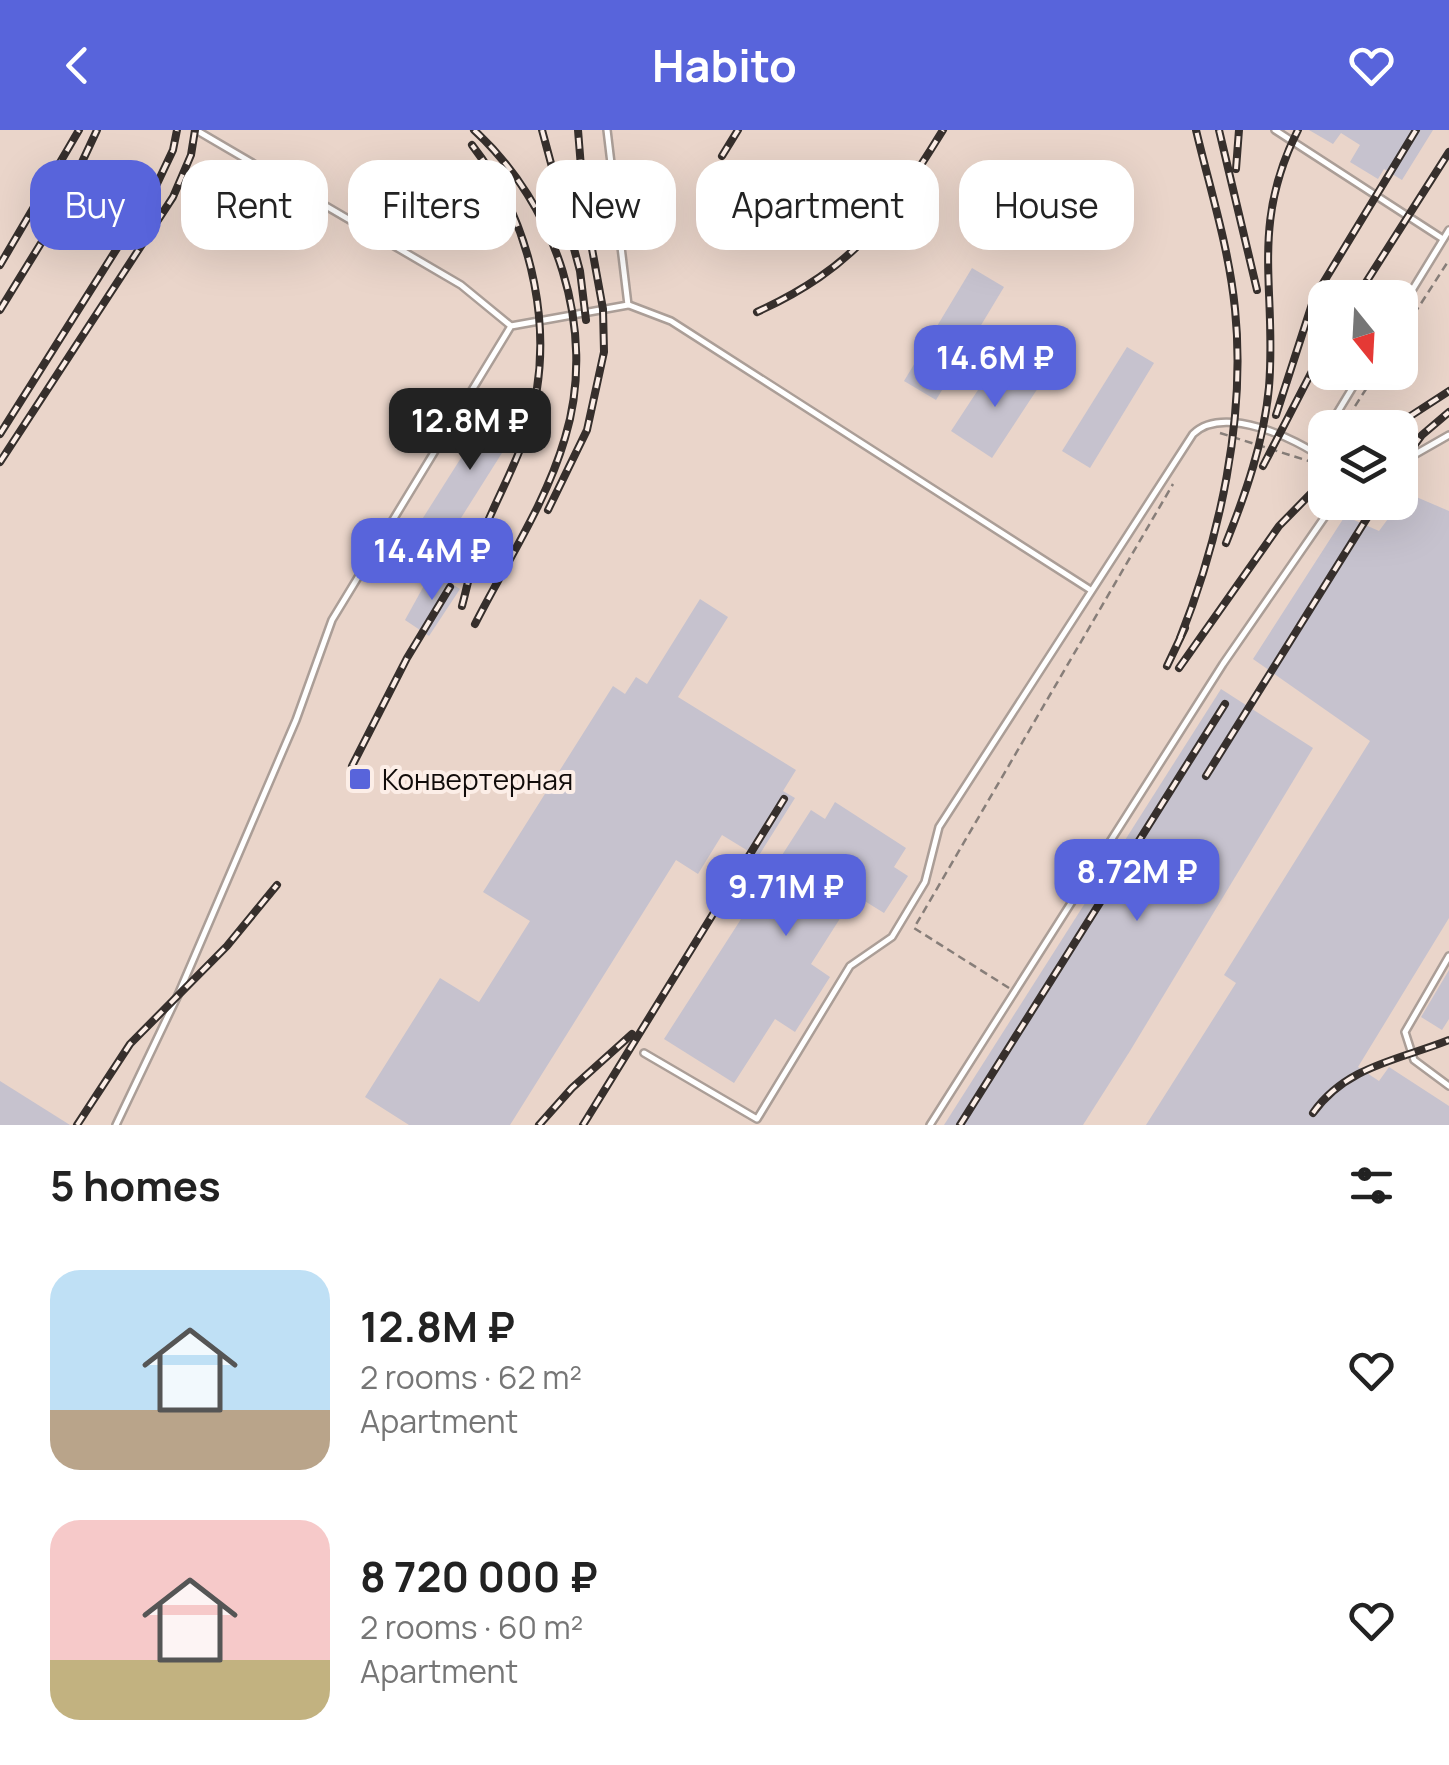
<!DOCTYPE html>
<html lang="en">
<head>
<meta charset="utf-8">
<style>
  body { margin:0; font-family:Manrope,sans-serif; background:#f2f2f2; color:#222; height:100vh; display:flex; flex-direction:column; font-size:38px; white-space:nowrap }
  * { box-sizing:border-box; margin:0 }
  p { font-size:32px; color:#767676 }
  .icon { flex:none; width:55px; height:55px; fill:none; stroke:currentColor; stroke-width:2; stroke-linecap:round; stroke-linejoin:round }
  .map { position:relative; height:995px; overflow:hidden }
  .drawer { display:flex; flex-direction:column; background:#fff; flex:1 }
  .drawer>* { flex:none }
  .top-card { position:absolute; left:30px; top:30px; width:1390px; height:90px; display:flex; gap:20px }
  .needle { width:65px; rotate:162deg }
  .fabs { position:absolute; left:1308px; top:150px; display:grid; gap:20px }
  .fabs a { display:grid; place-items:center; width:110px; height:110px; border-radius:20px; background:#fff; box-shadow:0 10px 40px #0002; font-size:50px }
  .price { position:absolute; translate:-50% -85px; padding:0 22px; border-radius:20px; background:#5864db; color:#fff; font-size:32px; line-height:65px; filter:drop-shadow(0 2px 5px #0008) }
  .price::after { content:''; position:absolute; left:50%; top:60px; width:30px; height:22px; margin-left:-15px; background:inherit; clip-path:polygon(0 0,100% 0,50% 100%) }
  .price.selected { background:#222; color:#fff }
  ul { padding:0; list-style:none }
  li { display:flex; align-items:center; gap:30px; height:250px; padding:0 50px }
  li span { display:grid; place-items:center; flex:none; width:280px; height:200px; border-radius:30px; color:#555 }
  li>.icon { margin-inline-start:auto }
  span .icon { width:120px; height:120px; fill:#fffc; stroke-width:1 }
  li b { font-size:42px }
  h2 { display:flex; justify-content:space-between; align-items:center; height:120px; padding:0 50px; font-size:42px }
  .chip { padding:0 35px; border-radius:30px; background:#fff; box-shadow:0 10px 40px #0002; font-size:35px; line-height:90px }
  .chip.selected { background:#5864db; color:#fff }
  header { display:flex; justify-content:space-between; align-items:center; height:130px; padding:0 50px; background:#5864db; color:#fff; font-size:45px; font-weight:700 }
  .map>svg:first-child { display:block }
</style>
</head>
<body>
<header><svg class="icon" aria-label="back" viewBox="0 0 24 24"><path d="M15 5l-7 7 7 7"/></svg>Habito<svg class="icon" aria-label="heart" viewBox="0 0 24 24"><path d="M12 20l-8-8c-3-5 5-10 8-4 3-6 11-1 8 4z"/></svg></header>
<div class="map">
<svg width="1449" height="995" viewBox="0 0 1449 995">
  <rect width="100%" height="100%" fill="#eee1da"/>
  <path fill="#ead5ca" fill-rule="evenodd" d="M 0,0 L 1449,0 L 1449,995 L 0,995 ZM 1325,168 L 1400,168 L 1400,242 L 1325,242 ZM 1325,298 L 1400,298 L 1400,372 L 1325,372 Z"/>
  <g fill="#c6c2ce">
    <polygon points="1309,0 1433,0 1402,50 1384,39 1378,49 1350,32 1360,15 1341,3 1333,14"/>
    <polygon points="972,138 1004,157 936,270 904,251"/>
    <polygon points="1127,217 1154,233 1090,338 1062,321"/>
    <polygon points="997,231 1038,258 992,328 951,301"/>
    <polygon points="492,279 519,296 449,407 421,391"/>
    <polygon points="1407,363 1449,381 1449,788 1358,937 1379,951 1389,937 1449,976 1449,995 1146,995 1236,853 1224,845 1370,611 1253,529 1345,386 1379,401"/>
    <polygon points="432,441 460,459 429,506 405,490"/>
    <polygon points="700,469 728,487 678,567 796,640 783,661 795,668 758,727 722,705 698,744 676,730 510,995 409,995 365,967 440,848 479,872 530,791 483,762 613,556 625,564 636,547 647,554"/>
    <polygon points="1221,559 1313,618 1130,921 1083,995 944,995"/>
    <polygon points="835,672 906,718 894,737 908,746 884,783 855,765 811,834 830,847 795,902 775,889 734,953 664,909 811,680 825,689"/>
    <polygon points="1449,840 1449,889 1442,900 1421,887"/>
    <polygon points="0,951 70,995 0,995"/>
  </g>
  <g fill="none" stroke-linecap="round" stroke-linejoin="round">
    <defs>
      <g id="lane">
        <polyline points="196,0 461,155 511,196"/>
        <polyline points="1275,0 1443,109"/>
        <polyline points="629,175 671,191 1089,459"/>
        <polyline points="1400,180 1449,100"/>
        <polyline points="1328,298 1362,242"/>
        <polyline points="1313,322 1325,303"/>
        <polyline points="1400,333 1449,305"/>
        <polyline points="1449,826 1405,902 1414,930 1449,956"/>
        <path d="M 644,923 L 757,989 L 850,836 L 892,807 L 925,752 L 939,697 L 1193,304 C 1223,275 1295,307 1325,330"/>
        <polyline points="116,995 178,865 296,590 332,490 511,196 628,175 607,0"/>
        <polyline points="930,995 1223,534 1335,372"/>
      </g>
    </defs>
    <use href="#lane" stroke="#ab9e97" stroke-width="10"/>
    <g stroke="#877e79" stroke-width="2.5" stroke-dasharray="8 5" stroke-linecap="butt">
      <polyline points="1400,206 1449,130"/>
      <polyline points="1341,298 1377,242"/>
      <polyline points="1220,303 1315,333"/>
      <polyline points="1009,858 914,798 1173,354"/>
    </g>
    <use href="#lane" stroke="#fff" stroke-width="5"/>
    <defs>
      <g id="rail">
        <path d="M 474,0 C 556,75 598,199 565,308 C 546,373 506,433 475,494"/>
        <polyline points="542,0 580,141 586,190"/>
        <polyline points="1219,0 1257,160"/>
        <polyline points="722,26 738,0"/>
        <polyline points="1236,39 1239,0"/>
        <polyline points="0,135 79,0"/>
        <polyline points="1356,168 1449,22"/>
        <polyline points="0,180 54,92 97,0"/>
        <path d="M 757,182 C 855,137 888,89 943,0"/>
        <polyline points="1276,285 1314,168 1416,0"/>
        <polyline points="1392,298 1449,261"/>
        <polyline points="0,304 155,58 173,20 177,0"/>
        <polyline points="0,332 173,67 191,25 195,0"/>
        <polyline points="1400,335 1422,305 1449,282"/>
        <polyline points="1263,336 1325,216"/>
        <polyline points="548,380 587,300 604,222 603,179 584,75 578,0"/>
        <path d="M 1226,413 C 1246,363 1264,311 1269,257 C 1277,159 1249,97 1298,0"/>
        <path d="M 462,476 C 468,454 472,431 480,410 C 494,374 513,341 526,304 C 558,208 534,95 472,15"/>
        <path d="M 1180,508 C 1220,408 1246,288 1235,179 C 1229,118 1210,59 1196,0"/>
        <polyline points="1167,536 1185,498"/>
        <polyline points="1179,538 1279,396 1325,349"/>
        <polyline points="352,636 407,528 450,457"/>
        <polyline points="1206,646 1377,372"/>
        <path d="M 1313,983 C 1346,936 1399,930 1449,910"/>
        <polyline points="77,995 130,914 227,816 277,755"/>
        <polyline points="539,995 572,958 632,904"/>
        <polyline points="583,995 784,669"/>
        <polyline points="960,995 1225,574"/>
      </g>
    </defs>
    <use href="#rail" stroke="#362f2c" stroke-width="8"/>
    <use href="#rail" stroke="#fceee7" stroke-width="4" stroke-dasharray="11" stroke-linecap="butt"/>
  </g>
  <rect fill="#5864db" stroke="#fceee7" stroke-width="4" x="348" y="637" width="24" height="24" rx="5"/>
  <g text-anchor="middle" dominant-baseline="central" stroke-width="8" stroke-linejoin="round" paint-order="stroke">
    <g font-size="28" fill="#110c0a" stroke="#fceee7" text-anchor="start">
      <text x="382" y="649">Конвертерная</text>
    </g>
  </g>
</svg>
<div class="fabs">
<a><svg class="needle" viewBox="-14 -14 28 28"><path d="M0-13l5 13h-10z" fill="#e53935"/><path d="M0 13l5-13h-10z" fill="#767676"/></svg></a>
<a><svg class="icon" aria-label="layers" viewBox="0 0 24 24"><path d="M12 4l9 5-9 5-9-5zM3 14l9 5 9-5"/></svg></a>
</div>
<b class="price" style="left:995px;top:280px">14.6M ₽</b>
<b class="price selected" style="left:470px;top:343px">12.8M ₽</b>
<b class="price" style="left:432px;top:473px">14.4M ₽</b>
<b class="price" style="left:1137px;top:794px">8.72M ₽</b>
<b class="price" style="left:786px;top:809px">9.71M ₽</b>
<div class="top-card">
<a class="chip selected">Buy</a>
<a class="chip">Rent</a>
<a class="chip">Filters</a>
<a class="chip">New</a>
<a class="chip">Apartment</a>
<a class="chip">House</a>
</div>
</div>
<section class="drawer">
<h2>5 homes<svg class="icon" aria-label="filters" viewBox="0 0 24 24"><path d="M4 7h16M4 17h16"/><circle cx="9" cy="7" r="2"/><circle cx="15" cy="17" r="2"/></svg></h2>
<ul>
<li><span style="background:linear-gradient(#bfe0f5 70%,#b9a48a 0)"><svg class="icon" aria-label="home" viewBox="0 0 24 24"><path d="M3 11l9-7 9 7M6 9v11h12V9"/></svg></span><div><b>12.8M ₽</b><p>2 rooms · 62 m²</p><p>Apartment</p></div><svg class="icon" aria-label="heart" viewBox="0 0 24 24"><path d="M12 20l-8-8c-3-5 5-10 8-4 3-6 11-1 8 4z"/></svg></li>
<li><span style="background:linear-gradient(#f6c9c9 70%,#c2b280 0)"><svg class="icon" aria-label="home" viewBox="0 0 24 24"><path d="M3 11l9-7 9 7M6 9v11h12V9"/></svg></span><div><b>8 720 000 ₽</b><p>2 rooms · 60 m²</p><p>Apartment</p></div><svg class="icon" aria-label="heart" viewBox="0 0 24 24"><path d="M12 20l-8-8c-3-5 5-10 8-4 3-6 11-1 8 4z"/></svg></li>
</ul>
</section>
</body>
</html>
